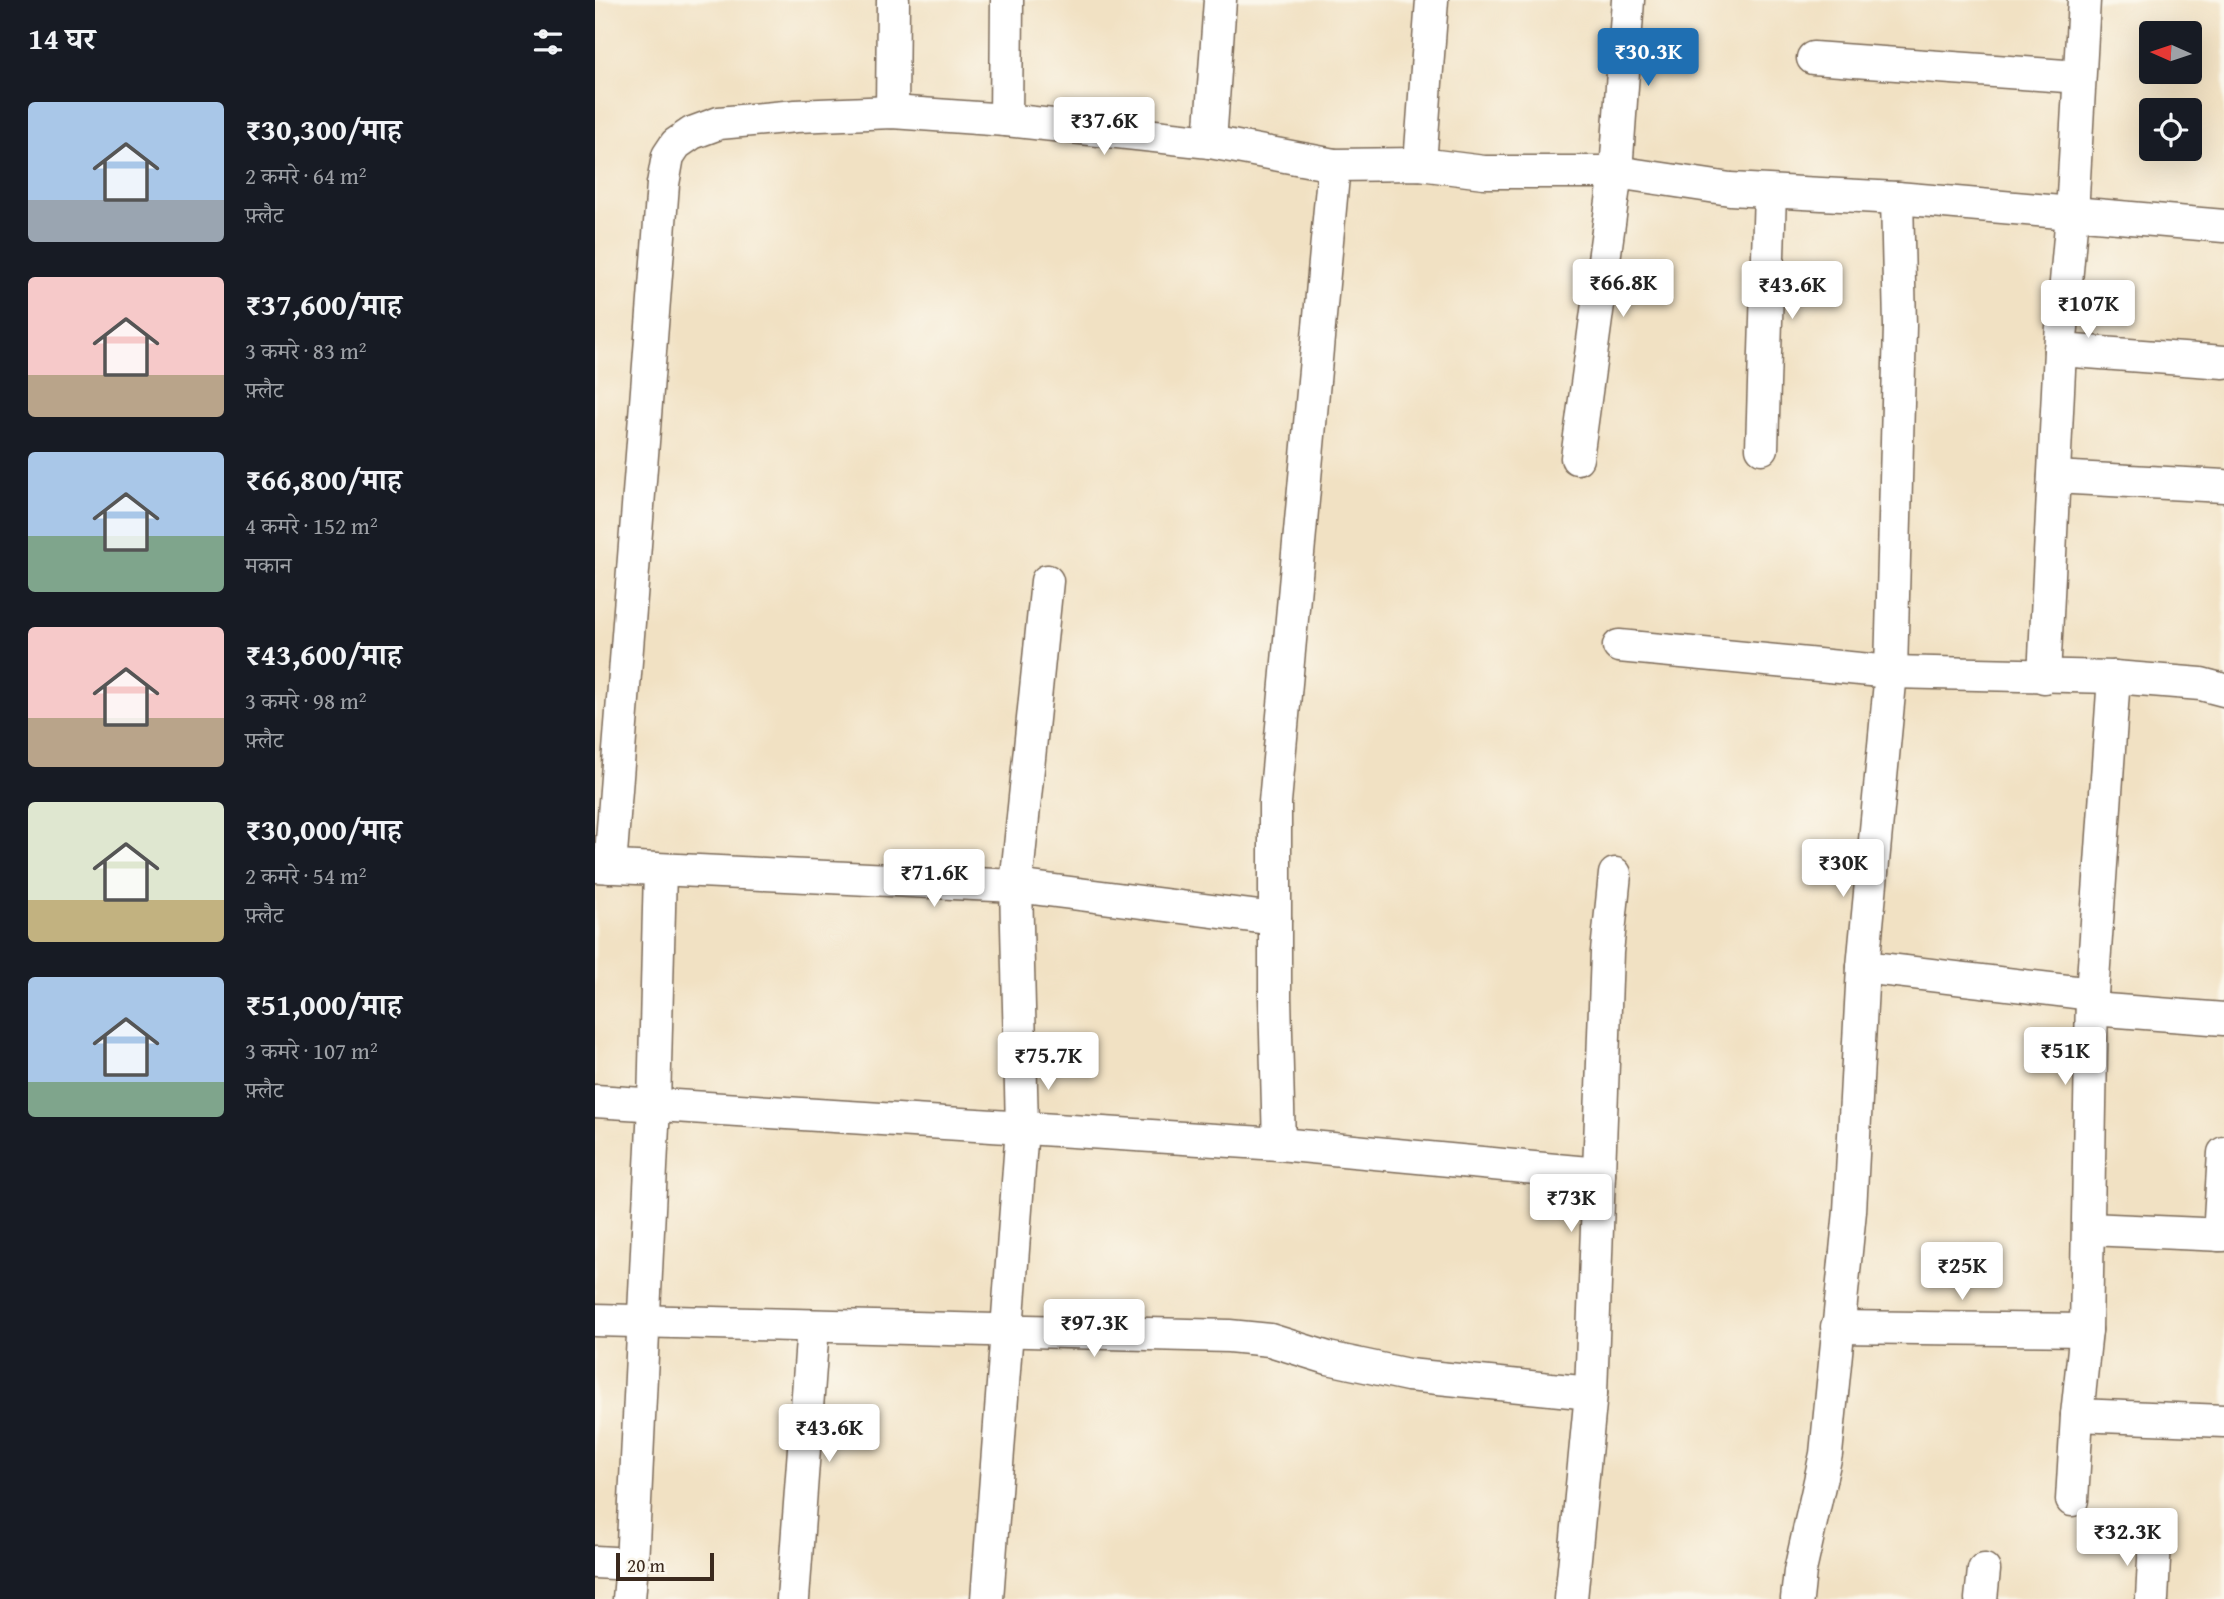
<!DOCTYPE html>
<html lang="hi">
<head>
<meta charset="utf-8">
<style>
  body { margin:0; font-family:"Gentium Book Plus","Noto Serif Devanagari",serif; background:#20242c; color:#f1f3f6; height:100vh; display:flex; flex-direction:column; font-size:26px; white-space:nowrap }
  * { box-sizing:border-box; margin:0 }
  p { font-size:23px; color:#9ea1a6 }
  .icon { flex:none; width:38px; height:38px; fill:none; stroke:currentColor; stroke-width:2; stroke-linecap:round; stroke-linejoin:round }
  .map { position:relative; flex:1; overflow:hidden }
  .panel { display:flex; flex-direction:column; background:#171b24; width:595px }
  .panel>* { flex:none }
  .needle { width:46px; rotate:273deg }
  .tools { position:absolute; left:1544px; top:21px; display:grid; gap:14px }
  .tools a { display:grid; place-items:center; width:63px; height:63px; border-radius:7px; background:#171b24; box-shadow:0 7px 28px #0002; font-size:35px }
  .scale { position:absolute; left:21px; bottom:18px; width:98px; box-sizing:border-box; padding-left:7px; border:4px solid #3b2a1e; border-top:0; font-size:19px; line-height:24px; white-space:nowrap; color:#3b2a1e; -webkit-text-stroke:5px #fbf7ec; paint-order:stroke }
  .price { position:absolute; translate:-50% -60px; padding:0 16px; border-radius:7px; background:#fff; color:#222; font-size:23px; line-height:46px; filter:drop-shadow(0 2px 4px #0008) }
  .price::after { content:''; position:absolute; left:50%; top:42px; width:21px; height:16px; margin-left:-10px; background:inherit; clip-path:polygon(0 0,100% 0,50% 100%) }
  .price.selected { background:#1f6fb2; color:#fff }
  ul { padding:0; list-style:none }
  li { display:flex; align-items:center; gap:21px; height:175px; padding:0 28px }
  li span { display:grid; place-items:center; flex:none; width:196px; height:140px; border-radius:7px; color:#555 }
  li>.icon { margin-inline-start:auto }
  span .icon { width:84px; height:84px; fill:#fffc; stroke-width:1 }
  li b { font-size:30px }
  h2 { display:flex; justify-content:space-between; align-items:center; height:84px; padding:0 28px; font-size:30px }
  main { display:flex; flex:1; min-height:0 }
  .map>svg:first-child { display:block }
</style>
</head>
<body>
<main>
<section class="panel">
<h2>14 घर<svg class="icon" aria-label="filters" viewBox="0 0 24 24"><path d="M4 7h16M4 17h16"/><circle cx="9" cy="7" r="2"/><circle cx="15" cy="17" r="2"/></svg></h2>
<ul>
<li><span style="background:linear-gradient(#a9c7e8 70%,#9aa5b1 0)"><svg class="icon" aria-label="home" viewBox="0 0 24 24"><path d="M3 11l9-7 9 7M6 9v11h12V9"/></svg></span><div><b>₹30,300/माह</b><p>2 कमरे · 64 m²</p><p>फ़्लैट</p></div></li>
<li><span style="background:linear-gradient(#f6c9c9 70%,#b9a48a 0)"><svg class="icon" aria-label="home" viewBox="0 0 24 24"><path d="M3 11l9-7 9 7M6 9v11h12V9"/></svg></span><div><b>₹37,600/माह</b><p>3 कमरे · 83 m²</p><p>फ़्लैट</p></div></li>
<li><span style="background:linear-gradient(#a9c7e8 60%,#7fa58c 0)"><svg class="icon" aria-label="home" viewBox="0 0 24 24"><path d="M3 11l9-7 9 7M6 9v11h12V9"/></svg></span><div><b>₹66,800/माह</b><p>4 कमरे · 152 m²</p><p>मकान</p></div></li>
<li><span style="background:linear-gradient(#f6c9c9 65%,#b9a48a 0)"><svg class="icon" aria-label="home" viewBox="0 0 24 24"><path d="M3 11l9-7 9 7M6 9v11h12V9"/></svg></span><div><b>₹43,600/माह</b><p>3 कमरे · 98 m²</p><p>फ़्लैट</p></div></li>
<li><span style="background:linear-gradient(#dfe7d0 70%,#c2b280 0)"><svg class="icon" aria-label="home" viewBox="0 0 24 24"><path d="M3 11l9-7 9 7M6 9v11h12V9"/></svg></span><div><b>₹30,000/माह</b><p>2 कमरे · 54 m²</p><p>फ़्लैट</p></div></li>
<li><span style="background:linear-gradient(#a9c7e8 75%,#7fa58c 0)"><svg class="icon" aria-label="home" viewBox="0 0 24 24"><path d="M3 11l9-7 9 7M6 9v11h12V9"/></svg></span><div><b>₹51,000/माह</b><p>3 कमरे · 107 m²</p><p>फ़्लैट</p></div></li>
</ul>
</section>
<div class="map">
<svg width="1629" height="1599" viewBox="0 0 1629 1599">
  <rect width="100%" height="100%" fill="#fbf7ec"/>
  <filter id="ink" filterUnits="userSpaceOnUse"><feTurbulence type="fractalNoise" baseFrequency=".0143" numOctaves="2"/><feDisplacementMap in="SourceGraphic" scale="14" xChannelSelector="R" yChannelSelector="G"/><feConvolveMatrix kernelMatrix="1 2 1 2 8 2 1 2 1" color-interpolation-filters="sRGB"/></filter>
  <filter id="wash" filterUnits="userSpaceOnUse"><feTurbulence type="fractalNoise" baseFrequency=".00686" numOctaves="4" result="noise"/><feDisplacementMap in="SourceGraphic" scale="28" xChannelSelector="R" yChannelSelector="G"/><feGaussianBlur stdDeviation="1.57" result="paint"/><feColorMatrix in="noise" values="0 0 0 0 0 0 0 0 0 0 0 0 0 0 0 0 0 1.4 0 .05"/><feComposite in="paint" operator="in"/></filter>
  <g filter="url(#wash)">
    <rect width="100%" height="100%" fill="#f1e1c3"/>
  </g>
  <g filter="url(#ink)">
    <g fill="none" stroke-linecap="round" stroke-linejoin="round">
      <defs>
        <g id="minor">
          <polyline points="1218,58 1484,77"/>
          <polyline points="297,112 298,0"/>
          <polyline points="411,120 412,0"/>
          <polyline points="615,142 625,0"/>
          <polyline points="825,164 837,0"/>
          <polyline points="1465,350 1629,362"/>
          <polyline points="1167,448 1175,192"/>
          <polyline points="982,458 1021,172 1033,0"/>
          <polyline points="1459,477 1629,486"/>
          <polyline points="1024,646 1296,672 1519,677 1606,684 1629,690"/>
          <polyline points="1449,677 1465,350 1477,214 1489,0"/>
          <polyline points="0,866 421,886 680,919"/>
          <polyline points="15,867 68,184 73,156 81,144 97,133 124,123 201,116 297,112 411,120 615,142 739,165 825,164 889,172 1021,172 1135,189 1302,198 1629,226"/>
          <polyline points="1268,967 1497,994"/>
          <polyline points="1497,1009 1629,1019"/>
          <polyline points="0,1101 684,1144 1004,1174"/>
          <polyline points="684,1144 680,997 680,802 739,165"/>
          <polyline points="1494,1229 1629,1235"/>
          <polyline points="1624,1235 1629,1153"/>
          <polyline points="0,1320 634,1336 675,1340 733,1358 813,1375 996,1393"/>
          <polyline points="1242,1327 1491,1330"/>
          <polyline points="1482,1415 1629,1421"/>
          <polyline points="1477,1500 1482,1415 1491,1330 1497,994 1519,677"/>
          <polyline points="0,1562 37,1564"/>
          <polyline points="34,1599 37,1564 59,1105 65,870"/>
          <polyline points="198,1599 218,1326"/>
          <polyline points="392,1599 427,1128 421,886 452,581"/>
          <polyline points="976,1599 996,1393 1012,952 1020,874"/>
          <polyline points="1202,1599 1205,1571 1231,1454 1255,1211 1268,967 1296,672 1305,326 1302,198"/>
          <polyline points="1386,1599 1389,1570"/>
          <polyline points="1557,1599 1560,1540"/>
        </g>
      </defs>
      <use href="#minor" stroke="#7b6a58" stroke-width="35"/>
      <use href="#minor" stroke="#fff" stroke-width="32"/>
    </g>
  </g>
</svg>
<div class="tools">
<a><svg class="needle" viewBox="-14 -14 28 28"><path d="M0-13l5 13h-10z" fill="#e53935"/><path d="M0 13l5-13h-10z" fill="#9ea1a6"/></svg></a>
<a><svg class="icon" aria-label="locate" viewBox="0 0 24 24"><circle cx="12" cy="12" r="6"/><path d="M12 2v4M12 18v4M2 12h4M18 12h4"/></svg></a>
</div>
<div class="scale">20 m</div>
<b class="price selected" style="left:1053px;top:88px">₹30.3K</b>
<b class="price" style="left:509px;top:157px">₹37.6K</b>
<b class="price" style="left:1028px;top:319px">₹66.8K</b>
<b class="price" style="left:1197px;top:321px">₹43.6K</b>
<b class="price" style="left:1493px;top:340px">₹107K</b>
<b class="price" style="left:1248px;top:899px">₹30K</b>
<b class="price" style="left:339px;top:909px">₹71.6K</b>
<b class="price" style="left:1470px;top:1087px">₹51K</b>
<b class="price" style="left:453px;top:1092px">₹75.7K</b>
<b class="price" style="left:976px;top:1234px">₹73K</b>
<b class="price" style="left:1367px;top:1302px">₹25K</b>
<b class="price" style="left:499px;top:1359px">₹97.3K</b>
<b class="price" style="left:234px;top:1464px">₹43.6K</b>
<b class="price" style="left:1532px;top:1568px">₹32.3K</b>
</div>
</main>
</body>
</html>
